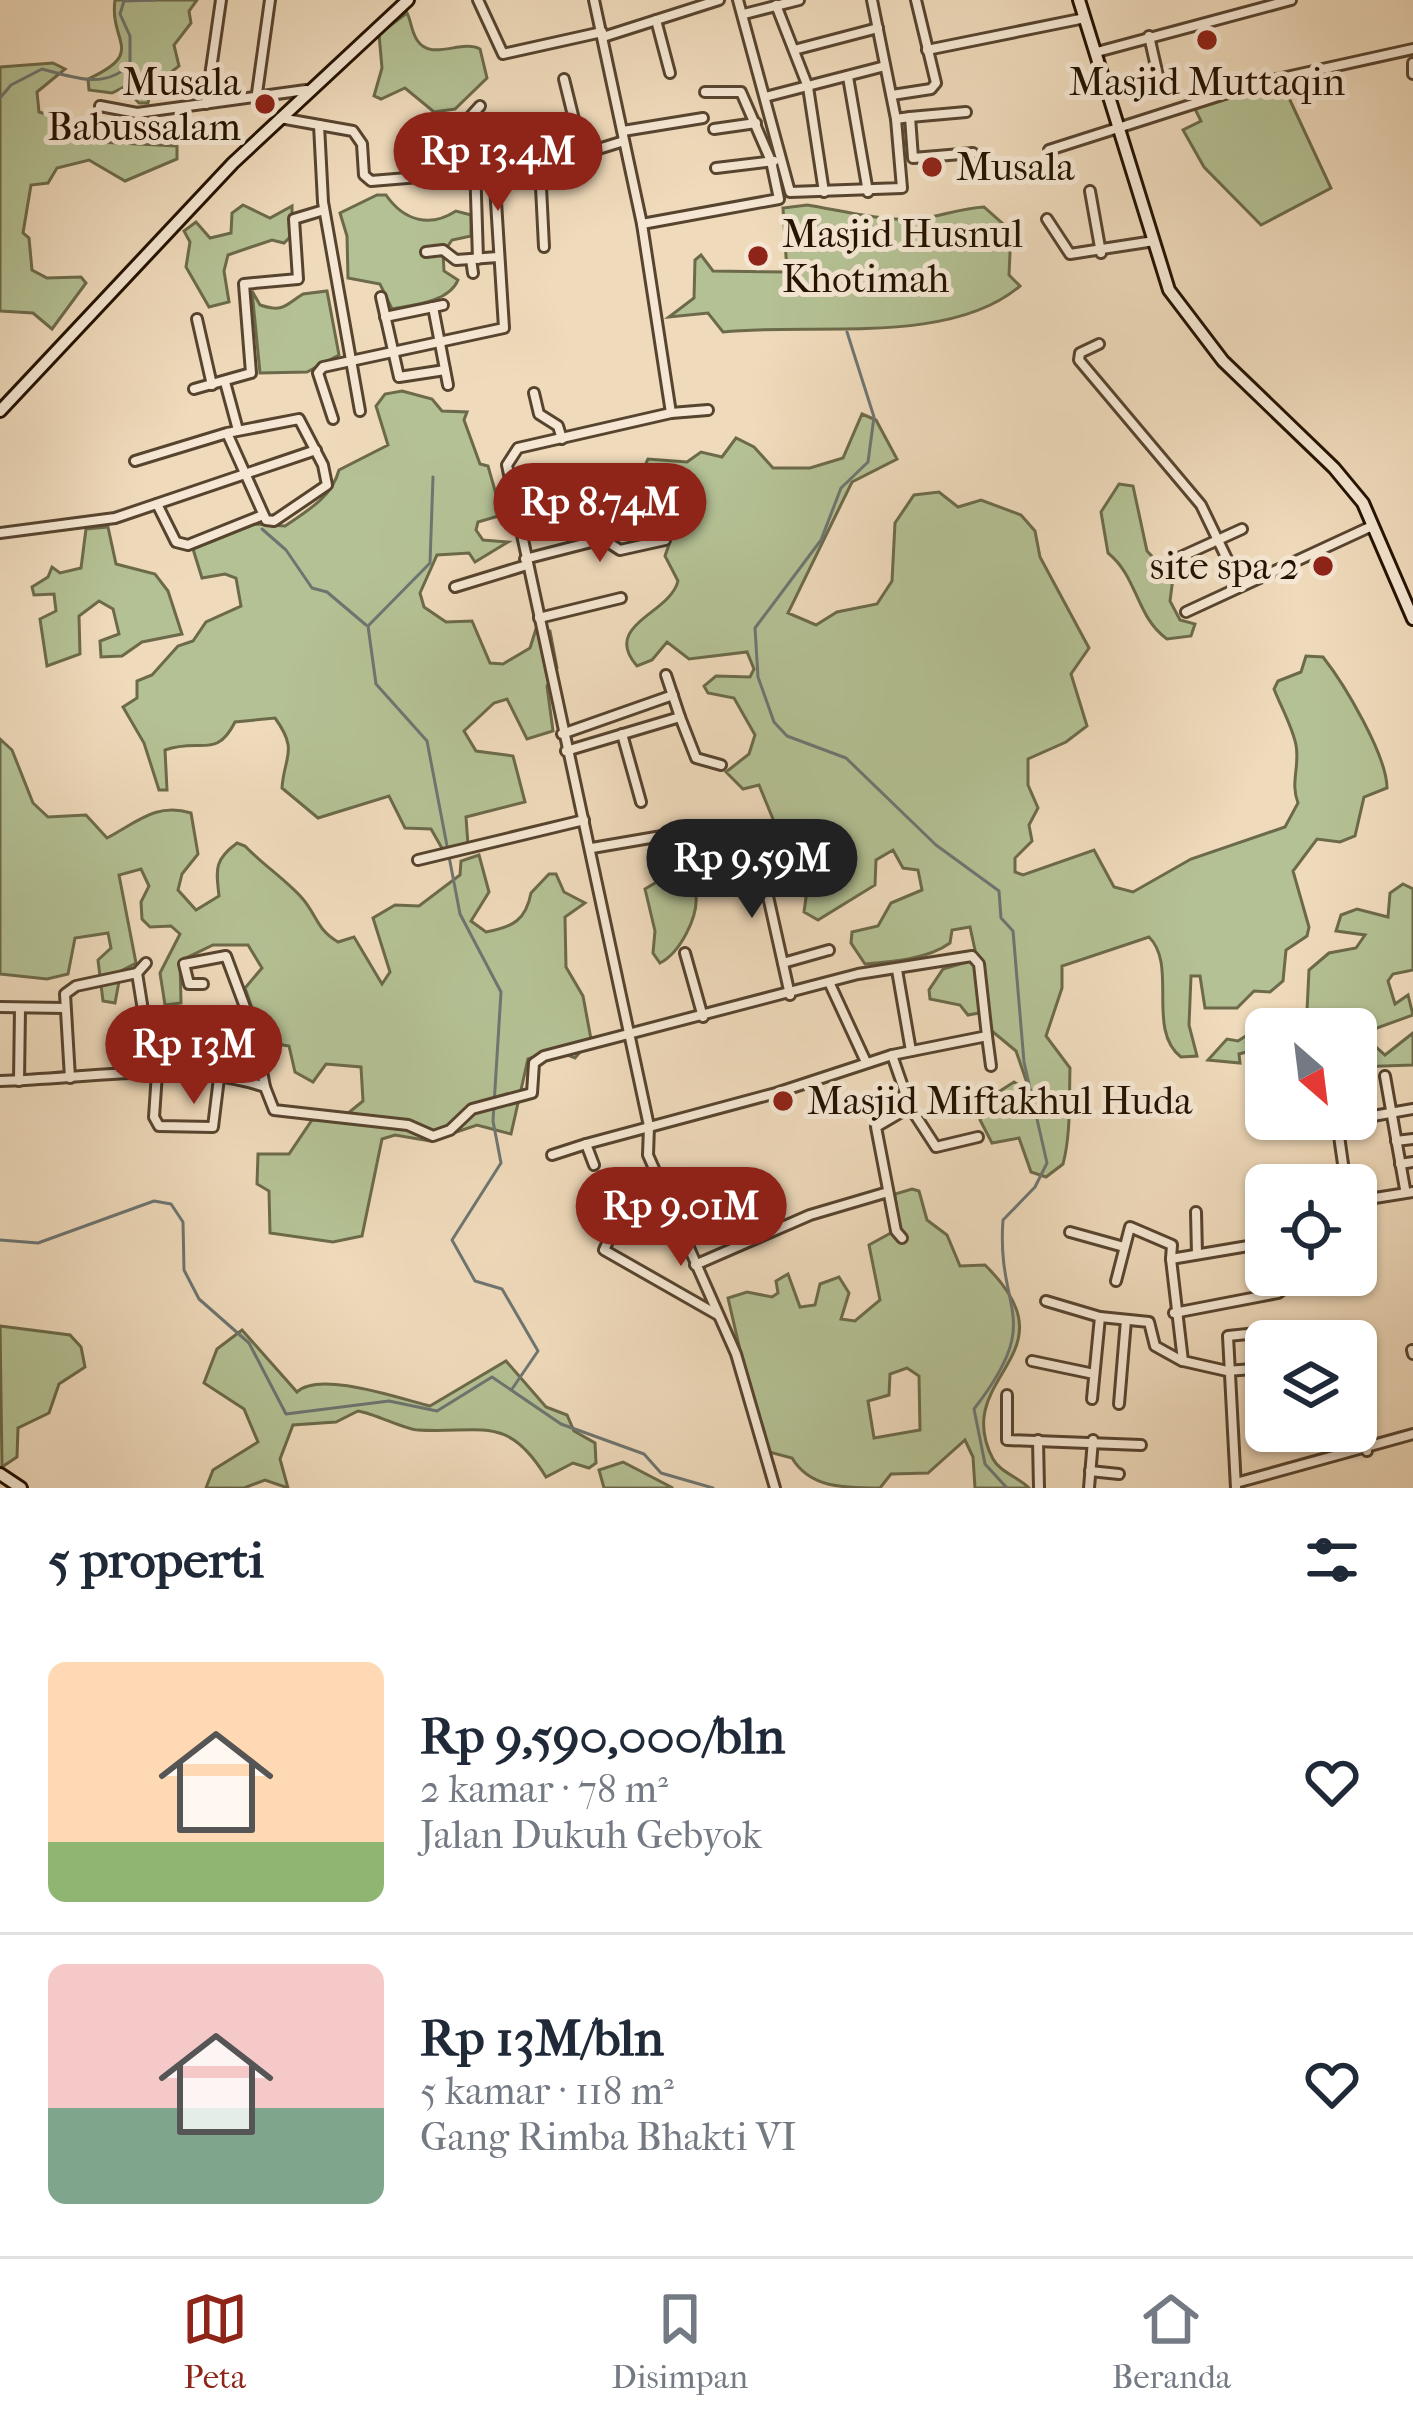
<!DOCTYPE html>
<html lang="id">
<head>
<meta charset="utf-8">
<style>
  body { margin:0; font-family:"IM FELL French Canon",serif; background:#f2f2f3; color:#1f2937; height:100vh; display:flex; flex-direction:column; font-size:45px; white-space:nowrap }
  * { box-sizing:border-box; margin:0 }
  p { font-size:39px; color:#747a83 }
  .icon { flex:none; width:66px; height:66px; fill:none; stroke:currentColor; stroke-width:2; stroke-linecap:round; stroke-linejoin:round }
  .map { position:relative; height:1488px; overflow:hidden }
  .details { display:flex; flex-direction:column; background:#fff; flex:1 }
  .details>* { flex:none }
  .needle { width:78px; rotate:152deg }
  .fabs { position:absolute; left:1245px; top:1008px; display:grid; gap:24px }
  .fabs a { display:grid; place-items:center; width:132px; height:132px; border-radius:18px; background:#fff; box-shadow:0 3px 9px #0004; font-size:60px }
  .price { position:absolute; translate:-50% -102px; padding:0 27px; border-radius:42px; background:#8f2418; color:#fff; font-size:39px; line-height:78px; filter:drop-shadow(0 3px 6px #0008) }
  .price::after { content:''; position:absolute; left:50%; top:72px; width:36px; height:27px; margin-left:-18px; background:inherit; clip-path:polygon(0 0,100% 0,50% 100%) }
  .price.active { background:#222; color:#fff }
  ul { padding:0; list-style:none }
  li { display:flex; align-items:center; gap:36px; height:300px; padding:0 48px }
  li+li { border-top:3px solid #e0e1e3 }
  li span { display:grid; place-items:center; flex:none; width:336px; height:240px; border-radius:18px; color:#555 }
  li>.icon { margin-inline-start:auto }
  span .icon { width:144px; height:144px; fill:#fffc; stroke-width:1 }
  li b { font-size:51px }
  h2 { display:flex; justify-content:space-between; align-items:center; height:144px; padding:0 48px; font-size:51px }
  .tab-bar { display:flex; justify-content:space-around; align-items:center; height:168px; border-top:3px solid #e0e1e3; background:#fff; font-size:33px; color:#747a83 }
  .tab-bar a { display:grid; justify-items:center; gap:6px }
  .tab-bar .active { color:#8f2418 }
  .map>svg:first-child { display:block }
</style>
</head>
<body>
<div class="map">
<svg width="1413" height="1488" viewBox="0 0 1413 1488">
  <rect width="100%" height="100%" fill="#efdabb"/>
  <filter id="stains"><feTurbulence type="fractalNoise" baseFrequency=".00167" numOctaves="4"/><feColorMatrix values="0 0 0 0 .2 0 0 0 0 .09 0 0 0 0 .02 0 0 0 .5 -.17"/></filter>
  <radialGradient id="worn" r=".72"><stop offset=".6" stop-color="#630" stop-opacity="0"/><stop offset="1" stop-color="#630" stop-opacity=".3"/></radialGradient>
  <g fill="#b4c194" stroke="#6c6a4a" stroke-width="3" fill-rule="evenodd">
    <path d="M 115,0 L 197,0 L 189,11 L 191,23 L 174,45 L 179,66 L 151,88 L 148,103 L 139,103 L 124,87 L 112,93 L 89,90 L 88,79 C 147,52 109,43 115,0 Z"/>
    <path d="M 407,13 C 411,20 411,31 417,40 C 431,62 461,39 480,49 L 487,78 L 455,109 L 434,112 L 405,88 L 381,99 L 374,96 L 382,68 L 379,34 Z"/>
    <polygon points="53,63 65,69 37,92 39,112 73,122 99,142 177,146 177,159 125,181 89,160 57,168 48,183 31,185 23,233 29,238 32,270 47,278 81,277 86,283 52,329 33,313 0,311 0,67"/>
    <polygon points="1282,83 1331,188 1261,225 1204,167 1183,130 1201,121 1194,107"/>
    <polygon points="482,109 481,125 494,139 495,158 479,159 460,146 460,126"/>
    <path d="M 377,195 L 386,195 C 404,221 430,228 456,211 L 471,215 L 471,236 L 452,240 L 443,253 L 444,271 L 458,280 C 449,302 414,305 392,309 L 380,284 L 348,278 L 347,236 L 340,213 Z"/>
    <polygon points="243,205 270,218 292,206 292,235 284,243 272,240 228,255 224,271 229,302 209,307 186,267 190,242 184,231 196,222 210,238 231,233 232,213"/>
    <path d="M 807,205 C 839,210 886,222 919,219 C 941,216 962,208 984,207 L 1011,231 L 1009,275 L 1020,286 C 949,347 808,322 723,332 L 708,313 L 669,317 L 694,298 L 695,260 L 701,255 L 713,271 L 787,272 L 783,208 Z"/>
    <path d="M 252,291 L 260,305 C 284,313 285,305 303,294 L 327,291 L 339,355 L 307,372 L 260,373 Z"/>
    <path d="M 402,391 L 432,399 L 442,411 L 467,412 L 464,420 L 480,464 L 488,466 L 502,515 L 478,522 L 476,530 L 483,540 L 508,542 L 475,562 L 469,553 L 437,555 L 420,593 L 424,607 L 446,622 L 472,621 L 490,663 L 503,664 L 530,648 L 536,629 L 550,631 L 557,668 L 547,686 L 553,731 L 527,739 L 507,699 L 494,703 L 464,731 L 476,751 L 513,756 L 525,802 L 466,817 L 468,845 L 443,850 L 431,829 L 405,828 L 389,796 L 318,818 L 282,788 C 284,756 299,751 275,718 L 235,722 C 216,760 201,737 165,750 L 167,790 L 159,790 L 144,743 L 123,707 L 137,698 L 137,681 L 152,675 L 178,646 L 193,641 L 206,622 L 241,606 L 236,578 L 225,574 L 202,578 L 193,549 L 255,524 L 285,526 C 307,511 332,497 339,470 L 388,445 L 376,406 L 385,394 Z"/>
    <path d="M 862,414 L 876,420 L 897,459 L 852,482 L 788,613 L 816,625 L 837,612 L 877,604 L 892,581 L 895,523 L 914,495 L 939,492 L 958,507 L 981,500 L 1021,515 L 1035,531 L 1040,557 L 1089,648 L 1071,674 L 1087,726 L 1066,742 L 1028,759 L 1028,785 L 1038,808 L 1029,825 L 1032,841 L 1015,858 L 1015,872 L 1023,875 L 1094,850 L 1114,887 L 1133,892 L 1191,859 L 1285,827 L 1298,803 C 1290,783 1300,766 1296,745 C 1292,726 1281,707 1274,689 L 1278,681 L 1301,672 L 1306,656 L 1323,657 C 1345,685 1387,756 1387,788 L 1364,797 L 1355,836 L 1340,842 L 1317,839 L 1293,871 L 1309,927 L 1307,936 L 1286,950 L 1283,981 L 1270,992 L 1254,991 L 1237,1008 L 1205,1008 L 1200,976 L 1191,976 L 1189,1025 L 1197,1056 L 1181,1057 C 1146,1030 1178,965 1149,937 L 1062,966 L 1062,988 L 1046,1036 L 1070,1068 C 1069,1099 1071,1134 1063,1164 L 1046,1177 L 1031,1172 L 1019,1138 L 992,1143 L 980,1120 L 989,1098 L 1014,1082 L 1024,1088 L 1027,1083 L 1016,1051 L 987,1027 L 979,1013 L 968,1015 L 960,1005 L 930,999 L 929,990 L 943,969 L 967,962 L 975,950 L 970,927 L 952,930 L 950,943 C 928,959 892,962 865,964 L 851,943 L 852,932 L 878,926 L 891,903 L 922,890 L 918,870 L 903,868 L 893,850 L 876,860 L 875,885 L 818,920 L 804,912 L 809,876 L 796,864 L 735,895 L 724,882 L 696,896 C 698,917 680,953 660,963 L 653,953 L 655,931 L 645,889 L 680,868 L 685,838 L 715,837 L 738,824 L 756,833 L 775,824 L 759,785 L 743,789 L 726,772 L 749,754 L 755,735 L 734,698 L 708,693 L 704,686 L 716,676 L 750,677 L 754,669 L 747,652 L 689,659 L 667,642 L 652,660 L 637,666 C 601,625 670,614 678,581 L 665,556 L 671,539 L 665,519 L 654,515 L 633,524 L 609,525 C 598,497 623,493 638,478 C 643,473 645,465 648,459 L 687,462 L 701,452 L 722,457 L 736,438 L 754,447 L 773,468 L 810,468 L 843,458 Z"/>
    <path d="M 1119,484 L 1133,486 L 1147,551 L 1173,578 L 1170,601 L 1180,620 L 1195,624 L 1191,636 L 1167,639 C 1136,617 1138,577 1108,553 L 1101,512 Z"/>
    <polygon points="108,527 116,564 155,574 168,591 182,634 142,642 122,656 101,657 100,641 119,634 113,609 99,601 79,616 80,654 47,666 40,619 56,611 54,594 34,595 32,587 48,577 52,567 60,573 81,568 86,529"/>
    <path d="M 0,739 L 12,750 L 33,803 L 48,817 L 86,815 L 107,838 C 136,823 156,802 191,813 L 198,854 L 182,874 L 178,890 L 196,910 L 219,896 C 216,869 214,860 237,843 L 245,846 C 262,864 286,880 302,898 C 317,915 316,929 338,942 L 354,937 L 382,984 L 390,972 L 373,918 L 395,905 L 419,906 L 460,875 L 461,861 L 479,855 L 489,892 L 471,921 L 486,932 C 513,927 526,920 531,893 L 549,874 L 556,874 L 564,892 L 585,903 L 565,917 L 566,967 L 583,996 L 591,1039 L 575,1058 L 555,1050 L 528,1059 L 511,1134 L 477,1125 L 430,1141 L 395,1135 L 382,1139 L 362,1236 L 333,1242 L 270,1233 L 269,1191 L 257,1184 L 258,1154 L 289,1154 L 312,1120 L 341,1119 L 363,1101 L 361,1067 L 326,1064 L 313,1082 L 295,1072 L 289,1046 L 264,1042 L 245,988 L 262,968 L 248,945 L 213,945 L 180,961 L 181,1003 L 165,1005 L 160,973 L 180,934 L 171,926 L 150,927 L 142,919 L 141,902 L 149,886 L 141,869 L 119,875 L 136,963 L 121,971 L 115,1003 L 103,1001 L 98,960 L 111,948 L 108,933 L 75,938 L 68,974 L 47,979 L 0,974 Z"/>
    <polygon points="1403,884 1413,889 1413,970 1393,974 1388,981 1395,1004 1408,995 1413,1015 1366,1032 1326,1029 1307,1011 1309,970 1329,953 1356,948 1365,935 1336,931 1341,915 1357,909 1388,917 1390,893"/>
    <polygon points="1259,1018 1276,1029 1266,1029 1266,1047 1239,1054 1240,1063 1208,1060 1227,1039 1238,1041 1252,1032"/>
    <polygon points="1413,1033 1413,1065 1356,1067 1360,1049 1376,1047 1385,1055"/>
    <path d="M 912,1189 L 919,1191 L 927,1220 L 947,1235 L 960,1266 L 985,1265 C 1078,1356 949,1375 993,1459 C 1000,1472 1018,1477 1029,1488 L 975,1488 L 973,1457 L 965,1440 L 928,1473 L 891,1474 L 880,1488 C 843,1488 810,1488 792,1458 L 769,1452 L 760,1436 L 728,1298 L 747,1292 L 772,1297 L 778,1293 L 776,1281 L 788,1274 L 800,1307 L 815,1305 L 820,1284 L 839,1277 L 849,1293 L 841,1319 L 855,1321 L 880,1300 L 869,1245 L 898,1229 L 895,1194 ZM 907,1368 L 919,1376 L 920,1430 L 874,1438 L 868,1401 L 889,1395 L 890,1374 Z"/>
    <polygon points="0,1326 70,1335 81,1347 85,1367 59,1384 49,1413 18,1428 17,1457 2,1467"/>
    <path d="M 242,1330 L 297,1392 C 319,1370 401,1399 430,1406 L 506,1361 L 546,1407 L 567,1415 L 574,1431 L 595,1443 L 596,1463 L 589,1468 L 573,1463 L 546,1477 C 507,1413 481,1434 418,1430 C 406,1430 376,1414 358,1411 L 336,1422 L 293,1425 L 280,1459 L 288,1488 L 265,1480 L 244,1488 L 206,1488 L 213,1470 L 258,1442 L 244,1409 L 204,1383 L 217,1349 Z"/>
    <polygon points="623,1462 673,1488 604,1488 599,1470"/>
  </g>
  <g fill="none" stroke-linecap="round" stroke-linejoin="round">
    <g stroke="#6e7571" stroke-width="3">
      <path d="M 0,98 L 11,85 L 42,69 C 74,77 102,90 130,65 L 130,36 L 120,14 L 124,1 L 155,0"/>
      <path d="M 847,332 L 874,417 L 868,462 L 841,488 L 821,540 L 755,628 L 758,677 L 774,722 L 787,736 L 846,758 L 936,845 L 999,891 L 1001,918 L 1013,931 L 1024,1062 L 1047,1163 L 1035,1187 L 1003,1220 C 996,1314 1046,1316 974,1409 L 985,1464 L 1007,1488"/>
      <polyline points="433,477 430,563 368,626 376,684 427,741 460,914 501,992 493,1121 501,1163 452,1240 475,1281 502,1289 538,1351 512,1389"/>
      <polyline points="262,529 286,550 312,588 327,592 366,625"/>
      <polyline points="0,1240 38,1243 154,1201 171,1204 183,1222 184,1270 199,1299 249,1343 286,1414 389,1401 437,1411 492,1377 561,1424 644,1454 661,1473 713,1488"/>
    </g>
    <defs>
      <g id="minor">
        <polyline points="478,0 503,54 602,32"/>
        <polyline points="594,0 642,224 671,413 518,448 507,465 649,1126 648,1155 736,1354 775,1488"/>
        <polyline points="738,0 790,192 902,188 896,119"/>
        <polyline points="872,0 896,119 910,117 913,158 973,153"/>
        <polyline points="776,5 808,87 824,192"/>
        <polyline points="744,14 799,0"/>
        <polyline points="656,20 670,73"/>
        <polyline points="1149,36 1159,80"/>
        <polyline points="603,37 719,0"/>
        <polyline points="794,50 878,28"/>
        <polyline points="927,50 1085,18"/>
        <polyline points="1097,52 1291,0"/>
        <polyline points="1413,63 1413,74"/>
        <polyline points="848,77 868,192"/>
        <polyline points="564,79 582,152"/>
        <polyline points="257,93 270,0"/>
        <polyline points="892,95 931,89 936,83 916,0"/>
        <polyline points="765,97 885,66"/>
        <polyline points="206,104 221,0"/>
        <polyline points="100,106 137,113 306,90"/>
        <polyline points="910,117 966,112"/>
        <polyline points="280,118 353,131 362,144 364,175 371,181 540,167 624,141"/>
        <polyline points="319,125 323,202 360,411"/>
        <polyline points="714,129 756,123"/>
        <polyline points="623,131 703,118"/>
        <polyline points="1049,150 1259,83 1413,49"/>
        <polyline points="475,163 503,161 505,170"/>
        <polyline points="540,167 544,247"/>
        <polyline points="716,168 774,161"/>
        <polyline points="1090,191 1101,253"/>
        <polyline points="1047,219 1070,254 1154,241"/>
        <polyline points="642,224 779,199 771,161 741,92 705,92"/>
        <polyline points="426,252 443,250 456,260 498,257"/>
        <polyline points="471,259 473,273"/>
        <polyline points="478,259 475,163 465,155 463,125 480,106"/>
        <polyline points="381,297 399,377 445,370"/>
        <polyline points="433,307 448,385"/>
        <polyline points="385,317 443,305"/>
        <polyline points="197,319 212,385"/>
        <polyline points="1099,344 1080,353 1079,360 1201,505 1240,586"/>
        <polyline points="225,382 238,430"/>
        <polyline points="194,389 251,373 244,284 298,279 294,219 324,210"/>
        <polyline points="534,393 539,414 558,426 562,439"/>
        <polyline points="671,413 708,410"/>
        <polyline points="333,419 318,373 323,367 504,328 494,170"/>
        <polyline points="135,461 227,433 299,419 323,465 327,485 274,521 266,520 227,433"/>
        <polyline points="157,504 176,542 188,545 263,515"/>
        <polyline points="0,533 115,518 316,450"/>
        <polyline points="525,559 603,539 620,550 665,540"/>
        <polyline points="1165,564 1242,529"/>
        <polyline points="455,587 527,565"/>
        <polyline points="1186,612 1372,526"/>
        <polyline points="539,618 621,598"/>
        <polyline points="666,675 680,717"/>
        <polyline points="562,734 673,695"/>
        <polyline points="622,734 641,802"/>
        <polyline points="566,751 680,717 696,758 721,765"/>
        <polyline points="592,848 720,826 753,829 790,995"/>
        <polyline points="418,860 584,820"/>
        <polyline points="685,953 703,1017"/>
        <polyline points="783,963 829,950"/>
        <polyline points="897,970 911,1051"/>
        <polyline points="137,973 146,963"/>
        <polyline points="829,982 866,1062"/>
        <polyline points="203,984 189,984 184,964 226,956 255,1034 265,1087"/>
        <polyline points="0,1007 65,1008"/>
        <polyline points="198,1025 200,1077"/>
        <polyline points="987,1036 991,1066"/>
        <polyline points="171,1037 174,1071"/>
        <polyline points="892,1055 910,1107 876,1127 896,1231 902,1238"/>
        <polyline points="157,1073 154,1117 159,1126 213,1127 219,1078"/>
        <polyline points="1385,1076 1405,1189"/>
        <polyline points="70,1078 65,994 76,986 137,973 153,1073"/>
        <path d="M 0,1081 C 87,1079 181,1059 265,1087 L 274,1110 L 408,1125 L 433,1136 L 450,1130 L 472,1109 L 532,1093 L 534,1063 L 544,1056 L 858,974 L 972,956 L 979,964 L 987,1036 L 892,1055 L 776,1093 L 586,1144 L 594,1165"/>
        <polyline points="19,1081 20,1009"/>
        <polyline points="910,1107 936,1147 978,1137"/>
        <polyline points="1356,1119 1413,1109"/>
        <polyline points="1396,1141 1413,1139"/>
        <polyline points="552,1155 586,1144"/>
        <polyline points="1400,1164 1413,1162"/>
        <polyline points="1346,1185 1337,1122 1354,1119"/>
        <polyline points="1356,1201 1413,1192"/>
        <polyline points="1196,1212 1197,1254"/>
        <polyline points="1070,1232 1124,1247"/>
        <polyline points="612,1233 604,1250 718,1315"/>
        <polyline points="1266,1243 1171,1259 1183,1361 1227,1371 1266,1368"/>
        <polyline points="695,1265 810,1215 888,1192"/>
        <polyline points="1116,1281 1130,1227 1172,1245 1171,1259"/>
        <polyline points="1046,1301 1100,1317 1149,1322 1155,1346 1182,1361"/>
        <polyline points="1174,1313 1278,1293 1293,1282 1291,1275"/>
        <polyline points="1412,1350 1413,1354"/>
        <polyline points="1032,1361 1094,1374"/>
        <polyline points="1007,1395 1007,1440 1141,1445"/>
        <polyline points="1092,1399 1100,1317"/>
        <polyline points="1119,1404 1126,1320"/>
        <polyline points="1356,1404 1367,1451"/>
        <polyline points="1038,1440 1039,1488"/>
        <polyline points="1090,1471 1119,1474"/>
        <polyline points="1236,1483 1413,1434"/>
        <polyline points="1089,1488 1093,1440"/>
        <polyline points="1236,1488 1228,1336 1267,1332"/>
      </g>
      <g id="secondary">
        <polyline points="1079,0 1169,290 1223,361 1334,468 1363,503 1413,619"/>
        <polyline points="0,411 233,163 408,0"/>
        <polyline points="0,1474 21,1488"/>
      </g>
    </defs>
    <use href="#minor" stroke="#57442f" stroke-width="14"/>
    <use href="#secondary" stroke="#241200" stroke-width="16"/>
    <use href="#minor" stroke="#f5e7d3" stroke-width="8"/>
    <use href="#secondary" stroke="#f5e7d3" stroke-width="10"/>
  </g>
  <g fill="#8f2418" stroke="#f5e7d3" stroke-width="4.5">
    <circle cx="1207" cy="40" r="12"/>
    <circle cx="265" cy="104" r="12"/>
    <circle cx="932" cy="167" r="12"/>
    <circle cx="758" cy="256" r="12"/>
    <circle cx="1323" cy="566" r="12"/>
    <circle cx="783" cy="1101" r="12"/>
  </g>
  <g text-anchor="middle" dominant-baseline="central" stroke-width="10" stroke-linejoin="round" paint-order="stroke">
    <g font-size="39" fill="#241200" stroke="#f5e7d3" text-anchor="start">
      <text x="241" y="82" text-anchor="end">Musala<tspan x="241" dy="45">Babussalam</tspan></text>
      <text x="1207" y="82" text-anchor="middle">Masjid Muttaqin</text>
      <text x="956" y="167">Musala</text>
      <text x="782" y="234">Masjid Husnul<tspan x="782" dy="45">Khotimah</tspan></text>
      <text x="1299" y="566" text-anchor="end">site spa 2</text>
      <text x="807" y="1101">Masjid Miftakhul Huda</text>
    </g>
  </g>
  <rect width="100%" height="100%" filter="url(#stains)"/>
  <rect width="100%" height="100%" fill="url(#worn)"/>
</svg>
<div class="fabs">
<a><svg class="needle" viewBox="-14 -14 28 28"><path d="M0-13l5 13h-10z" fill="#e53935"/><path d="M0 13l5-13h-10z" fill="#747a83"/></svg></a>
<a><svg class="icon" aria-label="locate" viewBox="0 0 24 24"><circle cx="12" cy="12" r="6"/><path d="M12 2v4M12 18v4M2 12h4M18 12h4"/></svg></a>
<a><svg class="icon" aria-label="layers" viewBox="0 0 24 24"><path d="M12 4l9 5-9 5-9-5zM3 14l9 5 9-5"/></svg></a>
</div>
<b class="price" style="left:498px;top:214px">Rp 13.4M</b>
<b class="price" style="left:600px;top:565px">Rp 8.74M</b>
<b class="price active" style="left:752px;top:921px">Rp 9.59M</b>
<b class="price" style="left:194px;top:1107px">Rp 13M</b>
<b class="price" style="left:681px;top:1269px">Rp 9.01M</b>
</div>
<section class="details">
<h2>5 properti<svg class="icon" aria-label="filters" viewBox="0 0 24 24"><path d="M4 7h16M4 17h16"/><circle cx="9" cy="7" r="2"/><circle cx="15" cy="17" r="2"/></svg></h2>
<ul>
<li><span style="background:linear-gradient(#ffd9b3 75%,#8fb573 0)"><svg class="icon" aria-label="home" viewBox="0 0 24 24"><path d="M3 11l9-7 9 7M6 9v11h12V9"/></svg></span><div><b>Rp 9,590,000/bln</b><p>2 kamar · 78 m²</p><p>Jalan Dukuh Gebyok</p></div><svg class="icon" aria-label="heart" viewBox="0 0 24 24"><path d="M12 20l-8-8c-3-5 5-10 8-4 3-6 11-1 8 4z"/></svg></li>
<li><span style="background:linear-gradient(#f6c9c9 60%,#7fa58c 0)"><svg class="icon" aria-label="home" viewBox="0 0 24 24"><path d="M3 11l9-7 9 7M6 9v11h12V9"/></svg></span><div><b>Rp 13M/bln</b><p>5 kamar · 118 m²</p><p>Gang Rimba Bhakti VI</p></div><svg class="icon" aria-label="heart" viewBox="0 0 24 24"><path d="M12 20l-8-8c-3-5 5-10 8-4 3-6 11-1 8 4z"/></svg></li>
</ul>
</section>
<nav class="tab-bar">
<a class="active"><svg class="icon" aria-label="map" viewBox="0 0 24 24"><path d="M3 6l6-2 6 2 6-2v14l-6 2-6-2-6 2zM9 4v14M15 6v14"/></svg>Peta</a>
<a><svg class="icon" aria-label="saved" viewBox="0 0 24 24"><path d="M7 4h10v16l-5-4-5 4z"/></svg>Disimpan</a>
<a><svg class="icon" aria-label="home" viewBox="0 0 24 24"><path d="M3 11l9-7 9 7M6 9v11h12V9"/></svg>Beranda</a>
</nav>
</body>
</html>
